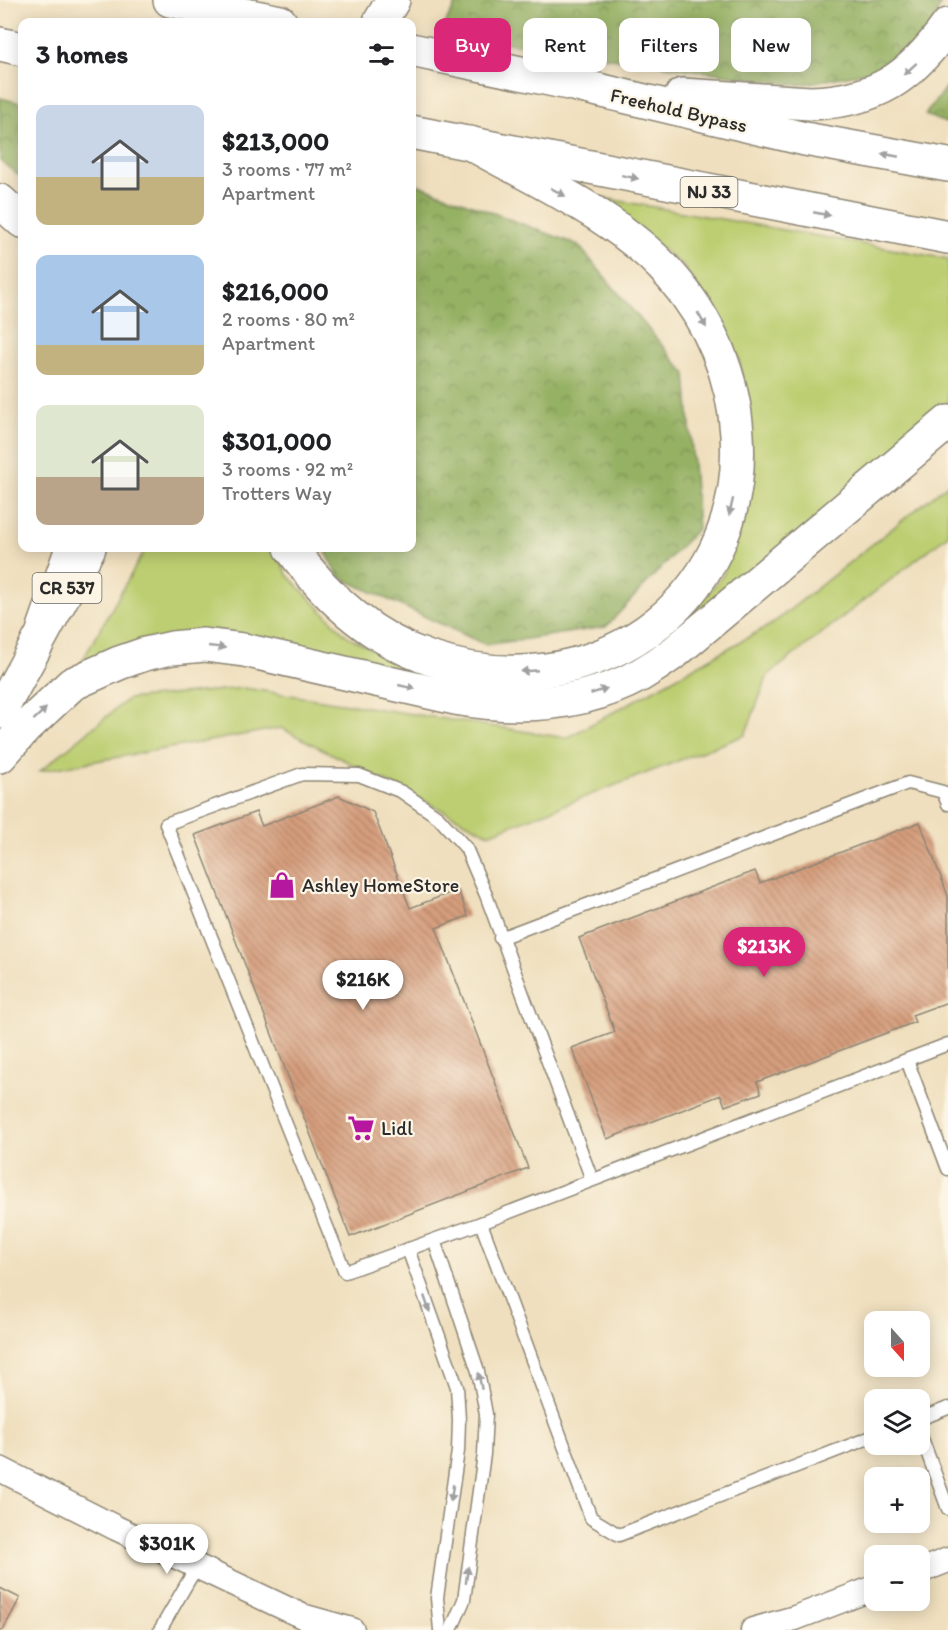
<!DOCTYPE html>
<html lang="en">
<head>
<meta charset="utf-8">
<style>
  body { margin:0; font-family:Itim,sans-serif; background:#f2f2f2; color:#202124; height:100vh; display:flex; flex-direction:column; font-size:22px; white-space:nowrap }
  * { box-sizing:border-box; margin:0 }
  p { font-size:20px; color:#757577 }
  .icon { flex:none; width:33px; height:33px; fill:none; stroke:currentColor; stroke-width:2; stroke-linecap:round; stroke-linejoin:round }
  .map { position:relative; flex:1; overflow:hidden }
  .drawer { position:absolute; left:18px; top:18px; width:398px; height:534px; display:flex; flex-direction:column; background:#fff; border-radius:12px; box-shadow:0 3px 15px #0003 }
  .drawer>* { flex:none }
  .top-card { position:absolute; left:434px; top:18px; width:424px; height:54px; display:flex; gap:12px }
  .needle { width:39px; rotate:159deg }
  .tools { position:absolute; left:864px; top:1311px; display:grid; gap:12px }
  .tools a { display:grid; place-items:center; width:66px; height:66px; border-radius:12px; background:#fff; box-shadow:0 3px 15px #0003; font-size:30px }
  .price { position:absolute; translate:-50% -51px; padding:0 14px; border-radius:21px; background:#fff; color:#222; font-size:20px; line-height:39px; filter:drop-shadow(0 2px 3px #0008) }
  .price::after { content:''; position:absolute; left:50%; top:36px; width:18px; height:14px; margin-left:-9px; background:inherit; clip-path:polygon(0 0,100% 0,50% 100%) }
  .price.current { background:#db2777; color:#fff }
  ul { padding:0; list-style:none }
  li { display:flex; align-items:center; gap:18px; height:150px; padding:0 18px }
  li span { display:grid; place-items:center; flex:none; width:168px; height:120px; border-radius:12px; color:#555 }
  li>.icon { margin-inline-start:auto }
  span .icon { width:72px; height:72px; fill:#fffc; stroke-width:1 }
  li b { font-size:26px }
  h2 { display:flex; justify-content:space-between; align-items:center; height:72px; padding:0 18px; font-size:26px }
  .chip { padding:0 21px; border-radius:12px; background:#fff; box-shadow:0 3px 15px #0003; font-size:21px; line-height:54px }
  .chip.current { background:#db2777; color:#fff }
  .map>svg:first-child { display:block }
</style>
</head>
<body>
<div class="map">
<svg width="948" height="1630" viewBox="0 0 948 1630">
  <defs>
    <pattern id="forest-crowns" width="20" height="18" patternUnits="userSpaceOnUse" patternTransform="scale(1.5)"><rect width="20" height="18" fill="#95b163"/><path d="M2 6a3 3 0 1 1 6 0M12 15a3 3 0 1 1 6 0" fill="none" stroke="#7a9052"/></pattern>
    <pattern id="building-back-hatch" width="6" height="6" patternUnits="userSpaceOnUse" patternTransform="scale(1.5)"><rect width="6" height="6" fill="#d69e7d"/><path d="M-1 5l2 2M0 0l6 6M5-1l2 2" fill="none" stroke="#ae8167"/></pattern>
  </defs>
  <rect width="100%" height="100%" fill="#fcf5e5"/>
  <filter id="ink" filterUnits="userSpaceOnUse"><feTurbulence type="fractalNoise" baseFrequency=".0167" numOctaves="2"/><feDisplacementMap in="SourceGraphic" scale="12" xChannelSelector="R" yChannelSelector="G"/><feConvolveMatrix kernelMatrix="1 2 1 2 8 2 1 2 1" color-interpolation-filters="sRGB"/></filter>
  <filter id="wash" filterUnits="userSpaceOnUse"><feTurbulence type="fractalNoise" baseFrequency=".008" numOctaves="4" result="noise"/><feDisplacementMap in="SourceGraphic" scale="24" xChannelSelector="R" yChannelSelector="G"/><feGaussianBlur stdDeviation="1.35" result="paint"/><feColorMatrix in="noise" values="0 0 0 0 0 0 0 0 0 0 0 0 0 0 0 0 0 1.4 0 .05"/><feComposite in="paint" operator="in"/></filter>
  <g filter="url(#wash)">
    <rect width="100%" height="100%" fill="#efdfbe"/>
    <g fill="#bcce71" stroke="#747c4e" stroke-width="1.5">
      <polygon points="597,197 948,259 948,410 673,636 723,575 754,476 739,358 683,266"/>
      <polygon points="948,484 948,535 768,675 745,735 489,834 281,728 40,771 128,699 244,688 567,738 772,624"/>
      <polygon points="146,548 274,548 288,576 347,636 420,674 217,630 77,670"/>
    </g>
    <g fill="url(#forest-crowns)" stroke="#606e47" stroke-width="1.5">
      <polygon points="458,0 942,0 929,34 891,68 798,85 440,33"/>
      <polygon points="948,84 948,124 925,115"/>
      <polygon points="0,98 22,103 22,178 0,161"/>
      <polygon points="411,182 578,245 686,374 698,528 606,627 486,645 339,577 324,548 411,548"/>
    </g>
    <g id="blocks">
      <g fill="url(#building-back-hatch)">
        <polygon points="339,796 373,812 410,908 458,890 468,916 436,928 528,1168 350,1237 195,835 256,812 262,826"/>
        <polygon points="920,822 948,896 948,1002 912,1015 915,1022 757,1082 761,1093 725,1106 721,1095 607,1139 572,1048 615,1032 579,938 755,871 760,883"/>
        <polygon points="0,1588 20,1598 3,1630 0,1630"/>
      </g>
    </g>
  </g>
  <g filter="url(#ink)">
    <use href="#blocks" fill-opacity="0" stroke="#8d8574" stroke-width="1.5"/>
    <g fill="none" stroke-linecap="round" stroke-linejoin="round">
      <defs>
        <g id="service">
          <polyline points="500,938 908,783 943,792 948,804"/>
          <polyline points="907,1060 948,1169"/>
          <polyline points="592,1180 486,895 466,848 438,817 402,792 359,775 302,774 166,824 345,1272 481,1223 948,1044"/>
          <polyline points="481,1223 591,1518 619,1535 874,1436"/>
          <polyline points="434,1240 478,1371 486,1414 484,1454 464,1600 451,1630"/>
          <polyline points="408,1249 457,1387 459,1420 458,1451 437,1598 440,1630"/>
          <polyline points="920,1419 948,1408"/>
          <polyline points="920,1433 948,1509"/>
          <polyline points="160,1630 197,1566"/>
        </g>
        <g id="minor">
          <polyline points="0,1469 116,1528 302,1616 352,1630"/>
          <polyline points="920,1571 948,1560"/>
          <polyline points="753,1630 795,1618 874,1588"/>
        </g>
        <g id="primary">
          <polyline points="380,22 393,0"/>
          <polyline points="0,712 89,548"/>
        </g>
        <g id="motorway">
          <polyline points="170,0 280,22"/>
          <polyline points="0,44 22,49"/>
          <polyline points="411,50 573,84 805,139 948,165"/>
          <path d="M 682,95 L 810,103 C 877,101 910,78 948,25"/>
          <polyline points="411,132 948,237"/>
          <polyline points="0,201 22,221"/>
          <path d="M 291,548 C 326,597 370,638 429,658 C 587,712 748,607 737,435 C 734,377 710,321 672,277 C 623,219 536,180 470,143"/>
          <polyline points="44,628 72,548"/>
          <path d="M 0,756 L 25,728 L 72,684 L 119,663 L 145,654 L 172,648 L 204,645 L 244,650 L 455,698 C 517,709 583,706 640,675 C 652,668 664,660 675,652 L 948,422"/>
        </g>
      </defs>
      <use href="#service" stroke="#8d8574" stroke-width="15"/>
      <use href="#minor" stroke="#8d8574" stroke-width="27"/>
      <use href="#primary" stroke="#8d8574" stroke-width="36"/>
      <use href="#motorway" stroke="#8d8574" stroke-width="36"/>
      <use href="#service" stroke="#fff" stroke-width="12"/>
      <use href="#minor" stroke="#fff" stroke-width="24"/>
      <use href="#primary" stroke="#fff" stroke-width="33"/>
      <use href="#motorway" stroke="#fff" stroke-width="33"/>
    </g>
    <defs><path id="oneway-solid" d="M-6-.8H1V-3.2L6.5 0L1 3.2V.8H-6Z" transform="scale(1.5)"/></defs>
    <g fill="#a0a0a0">
      <use href="#oneway-solid" transform="translate(910 69) rotate(138)"/>
      <use href="#oneway-solid" transform="translate(890 155) rotate(-169)"/>
      <use href="#oneway-solid" transform="translate(630 177) rotate(12)"/>
      <use href="#oneway-solid" transform="translate(558 192) rotate(29)"/>
      <use href="#oneway-solid" transform="translate(822 214) rotate(11)"/>
      <use href="#oneway-solid" transform="translate(702 320) rotate(60)"/>
      <use href="#oneway-solid" transform="translate(731 507) rotate(104)"/>
      <use href="#oneway-solid" transform="translate(217 647) rotate(6)"/>
      <use href="#oneway-solid" transform="translate(529 671) rotate(175)"/>
      <use href="#oneway-solid" transform="translate(407 687) rotate(13)"/>
      <use href="#oneway-solid" transform="translate(599 691) rotate(-18)"/>
      <use href="#oneway-solid" transform="translate(40 714) rotate(-43)"/>
      <use href="#oneway-solid" transform="translate(427 1304) rotate(71)"/>
      <use href="#oneway-solid" transform="translate(480 1381) rotate(-101)"/>
      <use href="#oneway-solid" transform="translate(452 1493) rotate(98)"/>
      <use href="#oneway-solid" transform="translate(467 1575) rotate(-82)"/>
    </g>
  </g>
  <defs>
    <symbol id="shop-bare" viewBox="-9 -9 18 18"><path d="M-5-2.5h2.3a2.7 3.5 0 0 1 5.4 0H5L5.5 6h-11ZM-1.5-2.5h3a1.5 2.3 0 0 0-3 0Z" fill="#b5179e" stroke="#fcf5e5" stroke-width="2.5" paint-order="stroke"/></symbol>
    <symbol id="supermarket-bare" viewBox="-9 -9 18 18"><path d="M-6-5.5h2.5l.6 2H6L4.5 2H-2.5L-4.4-4H-6ZM-1.5 3.2a1.3 1.3 0 1 0 .1 0ZM3 3.2a1.3 1.3 0 1 0 .1 0Z" fill="#b5179e" stroke="#fcf5e5" stroke-width="2.5" paint-order="stroke"/></symbol>
  </defs>
  <g fill-rule="evenodd">
    <use href="#shop-bare" x="263" y="866" width="38" height="38"/>
    <use href="#supermarket-bare" x="342" y="1109" width="38" height="38"/>
  </g>
  <g text-anchor="middle" dominant-baseline="central" stroke-width="4.5" stroke-linejoin="round" paint-order="stroke">
    <g fill="#fcf5e5" stroke="#6a6863" stroke-width="1.5">
      <rect x="680.5" y="177" width="57" height="30" rx="4.5"/>
      <rect x="32.5" y="573" width="69" height="30" rx="4.5"/>
    </g>
    <g font-size="18" font-weight="bold" fill="#2b2b2b">
      <text x="709" y="192">NJ 33</text>
      <text x="67" y="588">CR 537</text>
    </g>
    <g font-size="20" fill="#2b2b2b" stroke="#fcf5e5">
      <text transform="translate(679 110) rotate(13)">Freehold Bypass</text>
    </g>
    <g font-size="20" fill="#2b2b2b" stroke="#fcf5e5" text-anchor="start">
      <text x="302" y="885">Ashley HomeStore</text>
      <text x="381" y="1128">Lidl</text>
    </g>
  </g>
</svg>
<div class="tools">
<a><svg class="needle" viewBox="-14 -14 28 28"><path d="M0-13l5 13h-10z" fill="#e53935"/><path d="M0 13l5-13h-10z" fill="#757577"/></svg></a>
<a><svg class="icon" aria-label="layers" viewBox="0 0 24 24"><path d="M12 4l9 5-9 5-9-5zM3 14l9 5 9-5"/></svg></a>
<a>+</a>
<a>−</a>
</div>
<b class="price current" style="left:764px;top:978px">$213K</b>
<b class="price" style="left:363px;top:1011px">$216K</b>
<b class="price" style="left:167px;top:1575px">$301K</b>
<div class="top-card">
<a class="chip current">Buy</a>
<a class="chip">Rent</a>
<a class="chip">Filters</a>
<a class="chip">New</a>
</div>
<section class="drawer">
<h2>3 homes<svg class="icon" aria-label="filters" viewBox="0 0 24 24"><path d="M4 7h16M4 17h16"/><circle cx="9" cy="7" r="2"/><circle cx="15" cy="17" r="2"/></svg></h2>
<ul>
<li><span style="background:linear-gradient(#c9d6e8 60%,#c2b280 0)"><svg class="icon" aria-label="home" viewBox="0 0 24 24"><path d="M3 11l9-7 9 7M6 9v11h12V9"/></svg></span><div><b>$213,000</b><p>3 rooms · 77 m²</p><p>Apartment</p></div></li>
<li><span style="background:linear-gradient(#a9c7e8 75%,#c2b280 0)"><svg class="icon" aria-label="home" viewBox="0 0 24 24"><path d="M3 11l9-7 9 7M6 9v11h12V9"/></svg></span><div><b>$216,000</b><p>2 rooms · 80 m²</p><p>Apartment</p></div></li>
<li><span style="background:linear-gradient(#dfe7d0 60%,#b9a48a 0)"><svg class="icon" aria-label="home" viewBox="0 0 24 24"><path d="M3 11l9-7 9 7M6 9v11h12V9"/></svg></span><div><b>$301,000</b><p>3 rooms · 92 m²</p><p>Trotters Way</p></div></li>
</ul>
</section>
</div>
</body>
</html>
